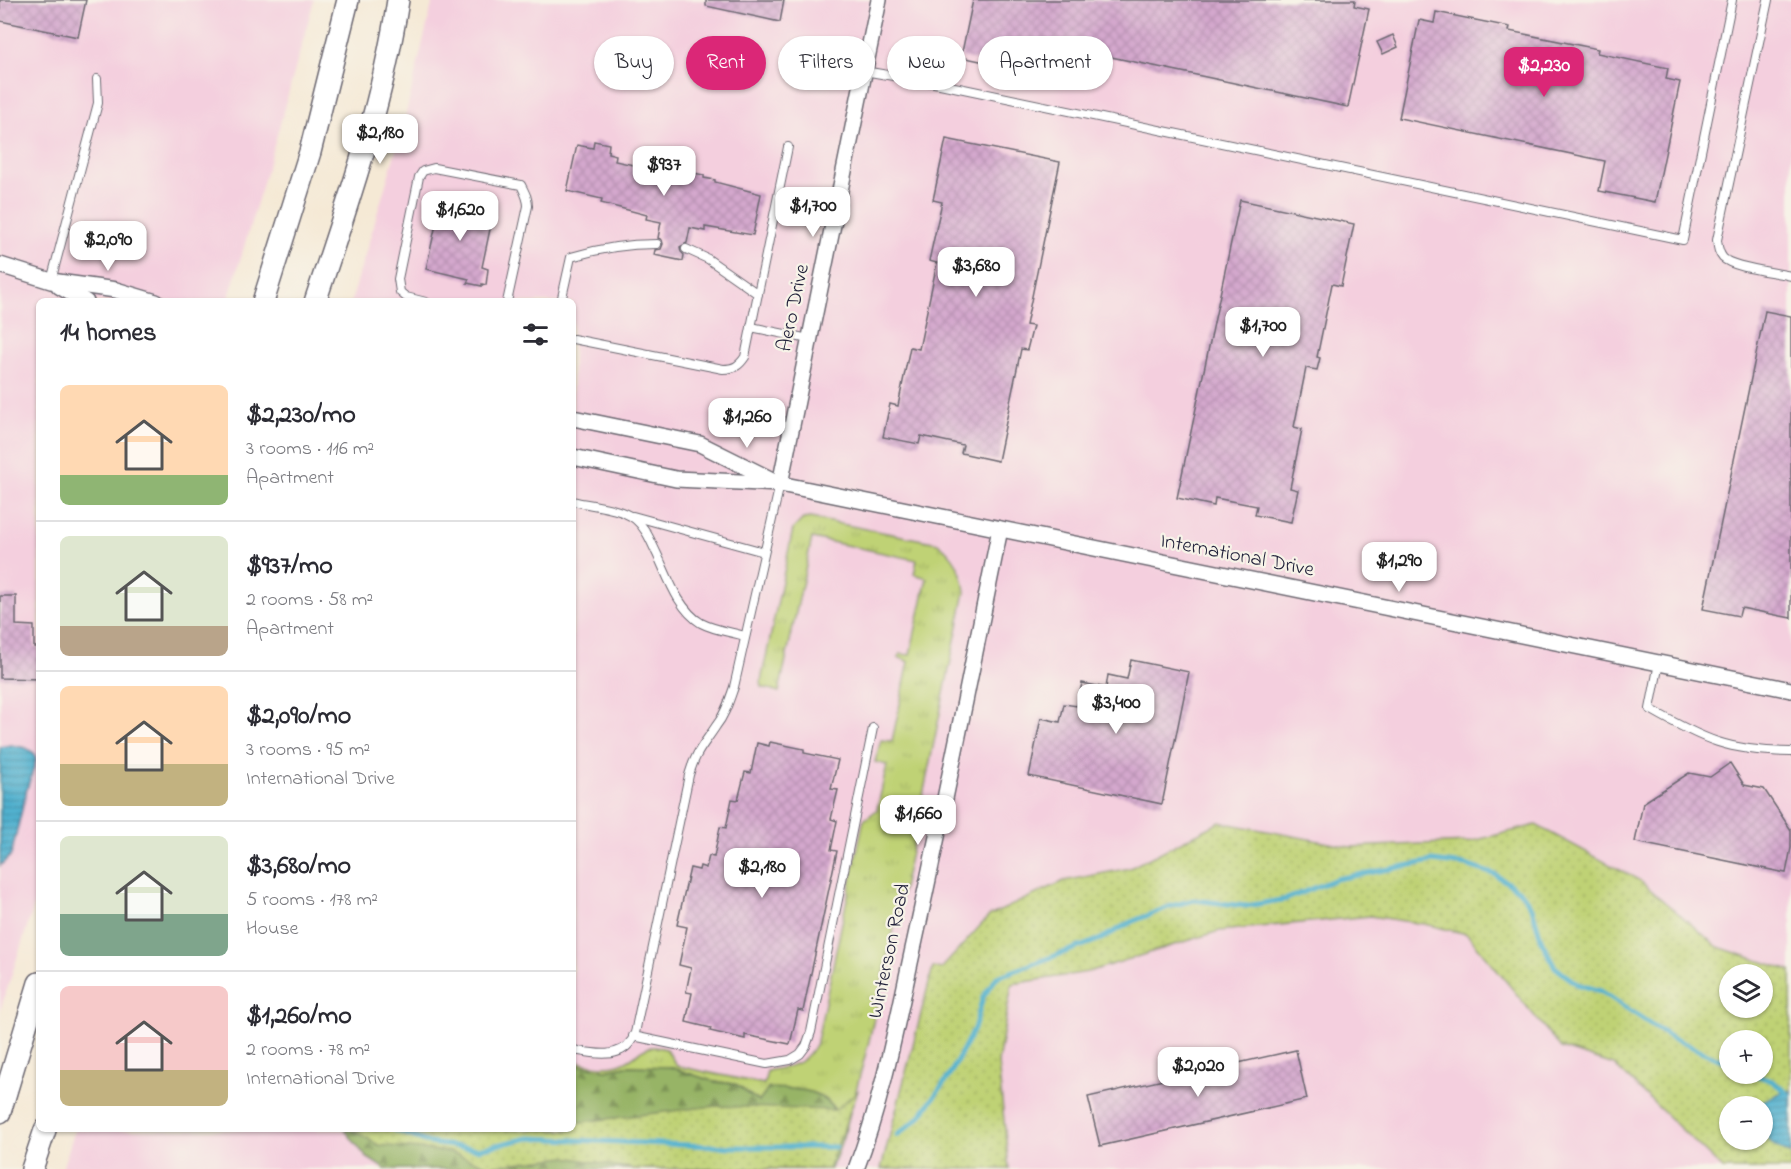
<!DOCTYPE html>
<html lang="en">
<head>
<meta charset="utf-8">
<style>
  body { margin:0; font-family:"Indie Flower",sans-serif; background:#f2f2f3; color:#2b2b33; height:100vh; display:flex; flex-direction:column; font-size:22px; white-space:nowrap }
  * { box-sizing:border-box; margin:0 }
  p { font-size:20px; color:#7c7c81 }
  .icon { flex:none; width:33px; height:33px; fill:none; stroke:currentColor; stroke-width:2; stroke-linecap:round; stroke-linejoin:round }
  .map { position:relative; flex:1; overflow:hidden }
  .side { position:absolute; left:36px; top:298px; width:540px; height:834px; display:flex; flex-direction:column; background:#fff; border-radius:9px; box-shadow:0 2px 4px #0004 }
  .side>* { flex:none }
  .top-card { position:absolute; left:594px; top:36px; width:570px; height:54px; display:flex; gap:12px }
  .tools { position:absolute; left:1719px; top:964px; display:grid; gap:12px }
  .tools a { display:grid; place-items:center; width:54px; height:54px; border-radius:50%; background:#fff; box-shadow:0 2px 4px #0004; font-size:30px }
  .price { position:absolute; translate:-50% -51px; padding:0 14px; border-radius:12px; background:#fff; color:#222; font-size:20px; line-height:39px; filter:drop-shadow(0 2px 3px #0008) }
  .price::after { content:''; position:absolute; left:50%; top:36px; width:18px; height:14px; margin-left:-9px; background:inherit; clip-path:polygon(0 0,100% 0,50% 100%) }
  .price.selected { background:#db2777; color:#fff }
  ul { padding:0; list-style:none }
  li { display:flex; align-items:center; gap:18px; height:150px; padding:0 24px }
  li+li { border-top:2px solid #e1e1e2 }
  li span { display:grid; place-items:center; flex:none; width:168px; height:120px; border-radius:9px; color:#555 }
  li>.icon { margin-inline-start:auto }
  span .icon { width:72px; height:72px; fill:#fffc; stroke-width:1 }
  li b { font-size:26px }
  h2 { display:flex; justify-content:space-between; align-items:center; height:72px; padding:0 24px; font-size:26px }
  .chip { padding:0 21px; border-radius:27px; background:#fff; box-shadow:0 2px 4px #0004; font-size:21px; line-height:54px }
  .chip.selected { background:#db2777; color:#fff }
  .map>svg:first-child { display:block }
</style>
</head>
<body>
<div class="map">
<svg width="1791" height="1169" viewBox="0 0 1791 1169">
  <defs>
    <pattern id="grass-tufts" width="24" height="20" patternUnits="userSpaceOnUse" patternTransform="scale(1.5)"><rect width="24" height="20" fill="#bfd275"/><path d="M3 7l-1-3M5 7V3M7 7l1-3M15 17l-1-3M17 17v-4M19 17l1-3" fill="none" stroke="#a4b466"/></pattern>
    <pattern id="forest-firs" width="22" height="20" patternUnits="userSpaceOnUse" patternTransform="scale(1.5)"><rect width="22" height="20" fill="#97b466"/><path d="M5 1l3.5 6h-7zM16 11l3.5 6h-7z" fill="#7b9255"/></pattern>
    <pattern id="park-dots" width="8" height="8" patternUnits="userSpaceOnUse" patternTransform="scale(1.5)"><rect width="8" height="8" fill="#bfd275"/><path d="M2 2h.1M6 6h.1" fill="none" stroke="#a4b466" stroke-width="1.8" stroke-linecap="round"/></pattern>
    <pattern id="water-rules" width="6" height="5" patternUnits="userSpaceOnUse" patternTransform="scale(1.5)"><rect width="6" height="5" fill="#51b1cf"/><path d="M0 2.5h6" fill="none" stroke="#4390a9"/></pattern>
    <pattern id="building-cross-hatch" width="8" height="8" patternUnits="userSpaceOnUse" patternTransform="scale(1.5)"><rect width="8" height="8" fill="#d4a8cd"/><path d="M0 0l8 8M0 8l8-8" fill="none" stroke="#b690b1"/></pattern>
  </defs>
  <rect width="100%" height="100%" fill="#f7f3e8"/>
  <filter id="ink" filterUnits="userSpaceOnUse"><feTurbulence type="fractalNoise" baseFrequency=".0167" numOctaves="2"/><feDisplacementMap in="SourceGraphic" scale="12" xChannelSelector="R" yChannelSelector="G"/><feConvolveMatrix kernelMatrix="1 2 1 2 8 2 1 2 1" color-interpolation-filters="sRGB"/></filter>
  <filter id="wash" filterUnits="userSpaceOnUse"><feTurbulence type="fractalNoise" baseFrequency=".008" numOctaves="4" result="noise"/><feDisplacementMap in="SourceGraphic" scale="24" xChannelSelector="R" yChannelSelector="G"/><feGaussianBlur stdDeviation="1.35" result="paint"/><feColorMatrix in="noise" values="0 0 0 0 0 0 0 0 0 0 0 0 0 0 0 0 0 1.4 0 .05"/><feComposite in="paint" operator="in"/></filter>
  <g filter="url(#wash)">
    <rect width="100%" height="100%" fill="#f5e9d5"/>
    <g fill="#f4cfde">
      <polygon points="0,0 314,0 275,142 228,301 39,302 39,890 0,1011"/>
      <polygon points="433,0 1791,0 1791,971 1718,947 1639,880 1536,825 1469,842 1350,847 1220,822 1130,868 1064,881 989,916 941,969 933,968 881,1169 828,1169 857,1092 573,1123 573,302 351,302 402,130"/>
      <polygon points="1370,916 1424,924 1467,934 1561,1048 1614,1065 1723,1169 1009,1169 998,1062 1011,984 1088,972 1219,931"/>
      <polygon points="75,1130 353,1130 634,1169 62,1169"/>
    </g>
    <path fill="url(#grass-tufts)" stroke="#707a58" stroke-width="1.5" d="M 810,518 L 938,543 C 954,555 963,572 965,592 L 914,839 L 869,1041 L 845,1132 C 842,1118 830,1098 816,1094 C 802,1089 783,1089 768,1088 L 760,1102 L 735,1084 L 715,1082 L 670,1067 L 626,1066 L 606,1070 L 573,1064 L 573,1061 C 589,1064 604,1069 619,1064 C 639,1058 642,1041 666,1049 L 677,1066 L 764,1084 L 767,1071 C 792,1065 804,1067 817,1041 L 863,823 L 865,819 L 877,810 L 887,765 L 875,762 L 881,740 L 892,741 L 909,662 L 898,657 L 900,654 L 910,655 L 927,578 L 914,574 L 917,560 L 812,538 L 779,692 L 762,687 L 761,681 L 793,529 L 803,519 Z"/>
    <path fill="url(#forest-firs)" stroke="#5c6b50" stroke-width="1.5" d="M 573,1064 L 606,1070 L 626,1066 L 670,1067 L 715,1082 L 735,1084 L 759,1102 L 768,1088 C 796,1090 817,1085 836,1112 C 840,1118 846,1125 844,1133 C 842,1145 835,1158 831,1169 L 385,1169 L 366,1157 L 345,1130 L 573,1130 Z"/>
    <g fill="url(#park-dots)" stroke="#707a58" stroke-width="1.5" fill-rule="evenodd">
      <path d="M 1220,822 L 1350,847 L 1469,842 L 1536,825 L 1639,880 L 1718,947 L 1791,971 L 1791,1169 L 1723,1169 L 1614,1065 L 1561,1048 L 1467,934 L 1424,924 L 1370,916 L 1219,931 L 1088,972 L 1012,984 L 998,1062 L 1009,1169 L 881,1169 L 933,967 L 941,969 L 989,916 L 1064,881 L 1130,868 ZM 1730,975 L 1762,975 L 1762,1008 L 1730,1008 ZM 1730,1041 L 1762,1041 L 1762,1074 L 1730,1074 ZM 1730,1107 L 1762,1107 L 1762,1140 L 1730,1140 Z"/>
      <polygon points="858,1091 828,1169 634,1169 566,1157 489,1166 450,1152 378,1145 353,1130 573,1130 573,1123 714,1106 835,1110"/>
    </g>
    <g fill="url(#water-rules)" stroke="#3a6a85" stroke-width="1.5">
      <polygon points="11,745 26,748 34,753 36,761 27,789 11,855 0,866 0,747"/>
      <path d="M 1785,1091 L 1791,1091 L 1791,1155 C 1765,1143 1762,1134 1762,1107 L 1758,1107 L 1758,1103 Z"/>
    </g>
    <g fill="none" stroke-linecap="round" stroke-linejoin="round">
      <g stroke="#51b1cf" stroke-width="5">
        <polyline points="1753,1074 1772,1081 1785,1091"/>
        <polyline points="395,1130 430,1143 478,1149 529,1138 734,1147 836,1147"/>
        <polyline points="897,1135 919,1118 949,1076 974,1029 983,997 997,977 1101,939 1131,922 1171,906 1194,900 1246,906 1287,899 1336,879 1432,861 1466,865 1496,875 1521,892 1532,908 1542,942 1555,967 1577,984 1601,991 1670,1037 1730,1064"/>
      </g>
    </g>
    <g id="blocks">
      <g fill="url(#building-cross-hatch)">
        <polygon points="0,0 86,0 78,37 0,21"/>
        <polygon points="706,0 784,0 780,22 706,6"/>
        <polygon points="973,0 1355,0 1354,6 1369,9 1348,107 1045,43 1043,53 1022,48 1018,69 961,57"/>
        <polygon points="1436,12 1510,27 1509,31 1598,49 1597,53 1668,68 1666,79 1680,82 1655,202 1599,191 1605,161 1399,118 1419,20 1434,23"/>
        <polygon points="1393,35 1398,47 1383,54 1377,42"/>
        <polygon points="946,139 1060,162 1026,325 1033,326 1027,350 1021,349 998,461 961,453 963,445 921,436 919,444 883,437 890,404 898,406 910,347 919,349 937,263 929,261 942,202 933,200"/>
        <polygon points="594,141 609,144 608,153 616,155 615,161 656,170 657,168 668,170 669,168 704,175 704,178 715,180 715,182 761,194 753,235 705,227 705,231 690,228 687,243 680,247 681,252 684,255 683,261 654,255 655,250 661,249 663,244 662,240 658,238 661,222 646,219 647,215 601,203 602,199 567,191 577,145 593,148"/>
        <polygon points="441,199 458,201 457,208 493,215 482,267 488,269 486,285 482,284 482,286 467,283 469,279 426,269 437,220 430,218 432,205 440,206"/>
        <polygon points="1240,200 1354,224 1341,286 1332,284 1317,357 1320,358 1317,370 1306,368 1302,388 1294,427 1302,429 1290,488 1298,490 1291,522 1255,515 1257,506 1215,498 1214,506 1177,498"/>
        <polygon points="1765,311 1791,316 1791,618 1741,608 1739,616 1703,609"/>
        <polygon points="0,596 16,596 16,625 34,626 34,647 39,647 39,679 0,678"/>
        <polygon points="1131,660 1189,672 1162,804 1029,776 1041,718 1060,722 1064,704 1077,706 1082,683 1106,688 1108,675 1127,679"/>
        <polygon points="770,742 804,749 804,753 838,760 831,789 838,790 831,819 837,821 831,850 837,851 803,1011 798,1010 790,1044 745,1035 745,1039 710,1031 711,1028 686,1022 692,993 686,992 691,968 679,965 687,927 677,925 690,868 699,870 700,866 706,868 709,856 714,857 720,827 726,828 732,799 738,800 745,772 751,773 757,743 769,746"/>
        <polygon points="1730,763 1744,785 1764,789 1791,830 1791,848 1786,873 1635,842 1643,803 1689,773 1710,777"/>
        <polygon points="1296,1050 1307,1099 1100,1146 1088,1097"/>
      </g>
    </g>
  </g>
  <g filter="url(#ink)">
    <use href="#blocks" fill-opacity="0" stroke="#6c6871" stroke-width="1.5"/>
    <g fill="none" stroke-linecap="round" stroke-linejoin="round">
      <defs>
        <g id="service">
          <path d="M 1768,0 L 1717,240 C 1718,247 1718,252 1723,258 C 1733,268 1776,272 1791,276"/>
          <polyline points="864,71 940,84 1683,240 1732,0"/>
          <polyline points="686,249 708,259 758,294"/>
          <polyline points="51,281 98,103 97,79"/>
          <path d="M 426,302 L 406,297 L 400,292 L 398,279 L 419,177 L 423,171 L 434,168 L 521,185 C 525,193 528,198 528,206 L 507,302"/>
          <path d="M 561,302 L 571,257 C 600,248 626,244 657,244"/>
          <polyline points="751,327 809,339"/>
          <path d="M 573,339 L 723,369 C 734,369 739,366 745,357 L 788,147"/>
          <path d="M 573,501 C 592,506 619,507 635,519 C 646,528 651,542 657,554 C 668,577 678,609 701,623 C 714,630 731,632 745,636"/>
          <polyline points="633,516 764,552"/>
          <path d="M 1659,663 L 1650,709 C 1704,740 1728,751 1791,752"/>
          <polyline points="633,1036 767,1064 790,1060 800,1054 806,1046 811,1032 873,728"/>
          <path d="M 573,1050 C 591,1053 619,1060 631,1041 C 635,1037 636,1029 637,1023 L 689,775 C 696,751 703,746 716,726 C 725,715 729,701 734,687 L 780,484"/>
        </g>
        <g id="minor">
          <polyline points="0,265 51,281 116,290 156,302"/>
          <polyline points="59,286 86,302"/>
          <polyline points="573,418 700,444 774,481"/>
          <polyline points="573,457 676,479 780,484 1791,690"/>
          <polyline points="780,484 879,0"/>
          <path d="M 856,1169 C 884,1096 898,1016 915,940 C 945,803 972,666 1000,529"/>
        </g>
        <g id="secondary">
          <polyline points="263,302 310,152 348,0"/>
          <path d="M 315,302 C 348,203 383,103 398,0"/>
          <polyline points="0,1112 39,983"/>
          <polyline points="32,1169 45,1130"/>
        </g>
      </defs>
      <use href="#service" stroke="#6c6871" stroke-width="10"/>
      <use href="#minor" stroke="#6c6871" stroke-width="18"/>
      <use href="#secondary" stroke="#6c6871" stroke-width="24"/>
      <use href="#service" stroke="#fff" stroke-width="8"/>
      <use href="#minor" stroke="#fff" stroke-width="15"/>
      <use href="#secondary" stroke="#fff" stroke-width="21"/>
    </g>
  </g>
  <g text-anchor="middle" dominant-baseline="central" stroke-width="4.5" stroke-linejoin="round" paint-order="stroke">
    <g font-size="21" fill="#22223b" stroke="#f7f3e8">
      <text transform="translate(794 308) rotate(-78)">Aero Drive</text>
      <text transform="translate(1237 556) rotate(11)">International Drive</text>
      <text transform="translate(890 951) rotate(-78)">Winterson Road</text>
    </g>
  </g>
</svg>
<div class="tools">
<a><svg class="icon" aria-label="layers" viewBox="0 0 24 24"><path d="M12 4l9 5-9 5-9-5zM3 14l9 5 9-5"/></svg></a>
<a>+</a>
<a>−</a>
</div>
<b class="price selected" style="left:1544px;top:98px">$2,230</b>
<b class="price" style="left:380px;top:165px">$2,180</b>
<b class="price" style="left:664px;top:197px">$937</b>
<b class="price" style="left:813px;top:238px">$1,700</b>
<b class="price" style="left:460px;top:242px">$1,620</b>
<b class="price" style="left:108px;top:272px">$2,090</b>
<b class="price" style="left:976px;top:298px">$3,680</b>
<b class="price" style="left:1263px;top:358px">$1,700</b>
<b class="price" style="left:747px;top:449px">$1,260</b>
<b class="price" style="left:1399px;top:593px">$1,290</b>
<b class="price" style="left:1116px;top:735px">$3,400</b>
<b class="price" style="left:918px;top:846px">$1,660</b>
<b class="price" style="left:762px;top:899px">$2,180</b>
<b class="price" style="left:1198px;top:1098px">$2,020</b>
<div class="top-card">
<a class="chip">Buy</a>
<a class="chip selected">Rent</a>
<a class="chip">Filters</a>
<a class="chip">New</a>
<a class="chip">Apartment</a>
</div>
<section class="side">
<h2>14 homes<svg class="icon" aria-label="filters" viewBox="0 0 24 24"><path d="M4 7h16M4 17h16"/><circle cx="9" cy="7" r="2"/><circle cx="15" cy="17" r="2"/></svg></h2>
<ul>
<li><span style="background:linear-gradient(#ffd9b3 75%,#8fb573 0)"><svg class="icon" aria-label="home" viewBox="0 0 24 24"><path d="M3 11l9-7 9 7M6 9v11h12V9"/></svg></span><div><b>$2,230/mo</b><p>3 rooms · 116 m²</p><p>Apartment</p></div></li>
<li><span style="background:linear-gradient(#dfe7d0 75%,#b9a48a 0)"><svg class="icon" aria-label="home" viewBox="0 0 24 24"><path d="M3 11l9-7 9 7M6 9v11h12V9"/></svg></span><div><b>$937/mo</b><p>2 rooms · 58 m²</p><p>Apartment</p></div></li>
<li><span style="background:linear-gradient(#ffd9b3 65%,#c2b280 0)"><svg class="icon" aria-label="home" viewBox="0 0 24 24"><path d="M3 11l9-7 9 7M6 9v11h12V9"/></svg></span><div><b>$2,090/mo</b><p>3 rooms · 95 m²</p><p>International Drive</p></div></li>
<li><span style="background:linear-gradient(#dfe7d0 65%,#7fa58c 0)"><svg class="icon" aria-label="home" viewBox="0 0 24 24"><path d="M3 11l9-7 9 7M6 9v11h12V9"/></svg></span><div><b>$3,680/mo</b><p>5 rooms · 178 m²</p><p>House</p></div></li>
<li><span style="background:linear-gradient(#f6c9c9 70%,#c2b280 0)"><svg class="icon" aria-label="home" viewBox="0 0 24 24"><path d="M3 11l9-7 9 7M6 9v11h12V9"/></svg></span><div><b>$1,260/mo</b><p>2 rooms · 78 m²</p><p>International Drive</p></div></li>
</ul>
</section>
</div>
</body>
</html>
